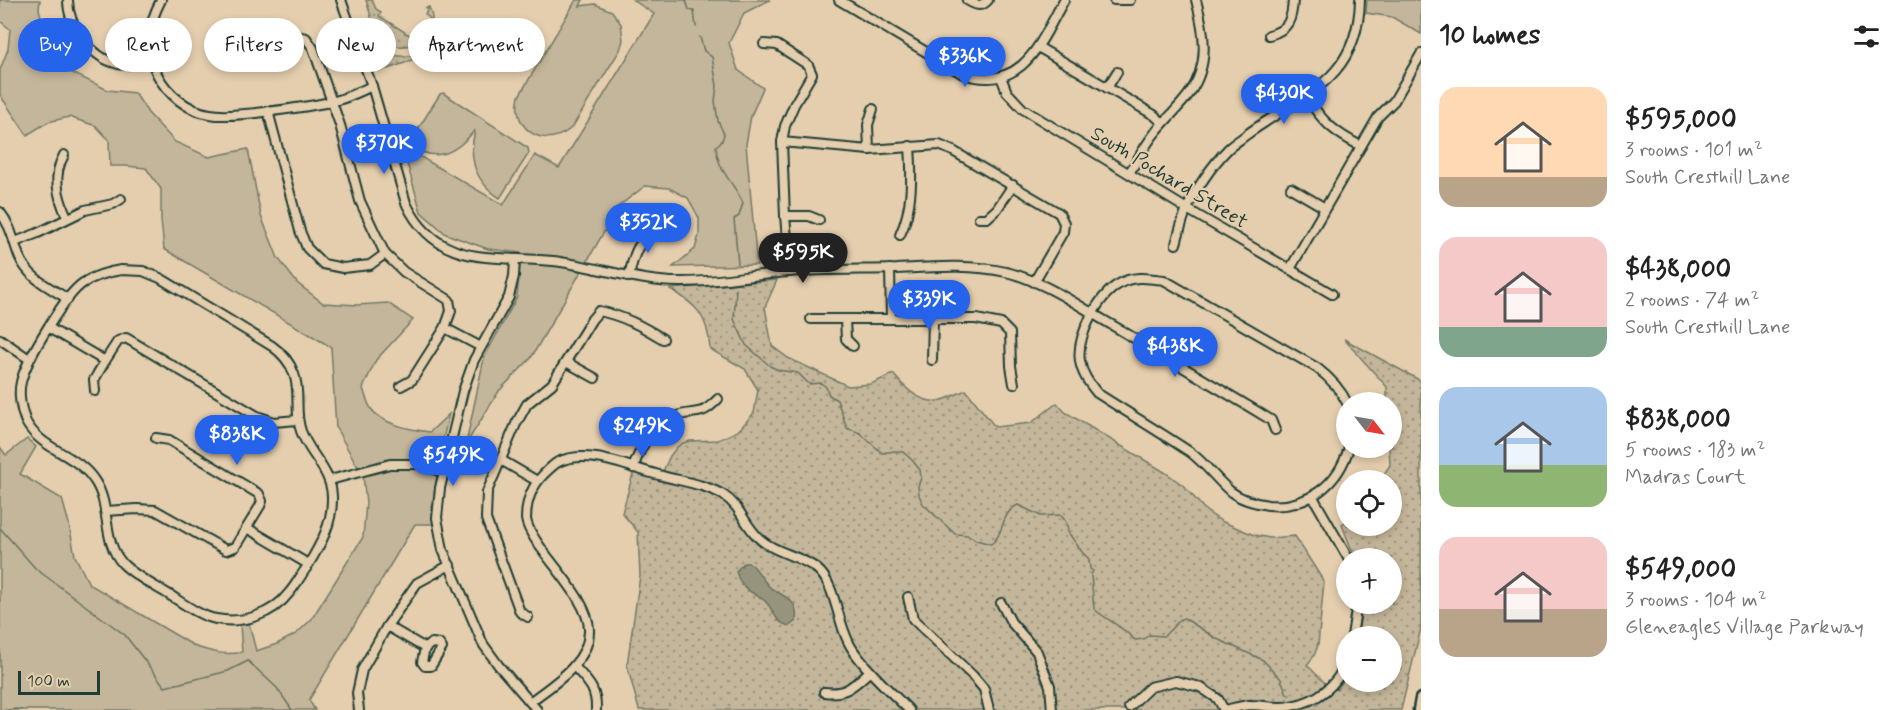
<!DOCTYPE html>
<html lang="en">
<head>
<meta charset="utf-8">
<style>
  body { margin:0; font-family:Mynerve,sans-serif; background:#f2f2f2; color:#222; height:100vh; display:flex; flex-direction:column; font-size:22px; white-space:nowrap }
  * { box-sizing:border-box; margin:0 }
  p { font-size:20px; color:#767676 }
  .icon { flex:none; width:33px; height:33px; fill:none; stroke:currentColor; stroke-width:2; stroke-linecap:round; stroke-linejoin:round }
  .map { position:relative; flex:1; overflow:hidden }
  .drawer { display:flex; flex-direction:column; background:#fff; width:480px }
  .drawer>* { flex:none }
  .guide { position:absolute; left:18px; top:18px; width:570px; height:54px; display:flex; gap:12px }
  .needle { width:39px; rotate:121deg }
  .buttons { position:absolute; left:1336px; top:392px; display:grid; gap:12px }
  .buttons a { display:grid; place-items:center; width:66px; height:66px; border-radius:50%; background:#fff; box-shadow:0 3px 9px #0003; font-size:30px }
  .scale { position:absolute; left:18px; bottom:15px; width:82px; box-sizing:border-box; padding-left:6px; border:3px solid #1f3d34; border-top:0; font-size:16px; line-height:21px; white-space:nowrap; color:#1f3d34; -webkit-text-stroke:4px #e5ceae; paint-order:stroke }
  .price { position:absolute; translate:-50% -51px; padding:0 14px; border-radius:21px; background:#2563eb; color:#fff; font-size:20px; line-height:39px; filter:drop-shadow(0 2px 3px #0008) }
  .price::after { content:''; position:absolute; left:50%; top:36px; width:18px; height:14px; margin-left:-9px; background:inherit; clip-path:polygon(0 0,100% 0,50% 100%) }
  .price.on { background:#222; color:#fff }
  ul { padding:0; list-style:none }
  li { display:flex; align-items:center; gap:18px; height:150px; padding:0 18px }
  li span { display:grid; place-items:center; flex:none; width:168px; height:120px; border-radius:18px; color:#555 }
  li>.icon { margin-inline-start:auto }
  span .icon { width:72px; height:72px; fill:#fffc; stroke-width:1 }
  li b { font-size:26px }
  h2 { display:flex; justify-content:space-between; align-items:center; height:72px; padding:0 18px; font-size:26px }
  .chip { padding:0 21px; border-radius:27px; background:#fff; box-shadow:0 3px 9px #0003; font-size:21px; line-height:54px }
  .chip.on { background:#2563eb; color:#fff }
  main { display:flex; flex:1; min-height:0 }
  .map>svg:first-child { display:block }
</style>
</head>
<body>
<main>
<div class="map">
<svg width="1421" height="710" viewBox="0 0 1421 710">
  <defs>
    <pattern id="grass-dots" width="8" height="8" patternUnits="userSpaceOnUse" patternTransform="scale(1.5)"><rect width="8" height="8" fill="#c4b69a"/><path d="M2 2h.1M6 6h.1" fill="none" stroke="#9f957e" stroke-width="1.8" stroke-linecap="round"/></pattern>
  </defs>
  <rect width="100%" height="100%" fill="#e5ceae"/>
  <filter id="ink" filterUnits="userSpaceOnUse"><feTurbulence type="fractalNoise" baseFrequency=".0167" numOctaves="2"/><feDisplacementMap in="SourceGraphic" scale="12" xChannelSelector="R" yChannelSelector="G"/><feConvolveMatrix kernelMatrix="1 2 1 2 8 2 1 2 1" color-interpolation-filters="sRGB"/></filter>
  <g filter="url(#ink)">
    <g fill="url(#grass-dots)" stroke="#727a67" stroke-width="1.5">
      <path d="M 366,0 L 372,0 L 376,9 L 381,12 L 379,16 L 411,36 L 414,32 L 423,34 L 429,28 L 431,20 L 425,14 L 428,9 L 426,8 L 429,7 C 444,38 399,61 379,35 C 372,26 370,11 366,0 Z"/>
      <path d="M 473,28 L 477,35 L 490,40 L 496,31 L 505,36 C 493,56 484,52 467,41 L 466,39 Z"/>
      <path d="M 432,44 C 420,60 398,66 380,71 L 374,51 L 377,47 C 396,61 415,58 432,44 Z"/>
      <path d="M 777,280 L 765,307 L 772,346 L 788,358 L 848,386 L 871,384 L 893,374 C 904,387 919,403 938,401 C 947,400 958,393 966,390 L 995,427 L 1031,423 L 1057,403 L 1065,412 L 1166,473 L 1184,486 L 1206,511 L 1221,521 L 1254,535 L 1270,538 L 1295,536 L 1324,582 L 1318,645 L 1314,656 L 1307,665 L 1325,683 L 1337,690 L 1347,674 L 1347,681 L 1392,681 L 1392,636 L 1358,636 L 1362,603 L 1392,603 L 1392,558 L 1355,558 L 1342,525 L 1347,520 L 1347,525 L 1392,525 L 1392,480 L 1380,480 L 1390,465 L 1389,447 L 1392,447 L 1392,402 L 1387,402 L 1387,387 L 1344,339 L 1421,381 L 1421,628 L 1401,710 L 639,710 L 627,665 L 640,576 L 638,532 L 622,513 L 633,474 L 663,471 L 670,456 L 677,447 L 683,443 L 690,441 L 718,440 L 738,431 L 754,413 L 758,390 L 745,369 L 710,349 C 708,316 697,305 670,289 Z"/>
    </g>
    <g fill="#c4b69a" stroke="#727a67" stroke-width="1.5">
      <path d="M 0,0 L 40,0 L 39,9 L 49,47 L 70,72 L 108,90 L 135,93 L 148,113 L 175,142 L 209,157 L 248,149 L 261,216 L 278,258 L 297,283 L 323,303 L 357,305 L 388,303 L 413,320 L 376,360 L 363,388 C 365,395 368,405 372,410 C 384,425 413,430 430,432 L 449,414 L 438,460 L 433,474 L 437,476 L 432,507 L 433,524 L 415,524 L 309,700 L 315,710 L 0,710 L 0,447 L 6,455 L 27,439 L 36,447 L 20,474 L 62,499 L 69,524 L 75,556 L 89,584 L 196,647 C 212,652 226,656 242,652 L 240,625 L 249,623 L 256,651 L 277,644 L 296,634 L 311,620 L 363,537 L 366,503 L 363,476 L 336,428 L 331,347 L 164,249 L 161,220 L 161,189 L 146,168 L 126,166 L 110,166 L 109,140 L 96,126 L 69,117 L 48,122 L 27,135 L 0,95 L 0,70 L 8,49 L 10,29 L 0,21 Z"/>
      <path d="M 576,0 L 583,0 L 580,6 L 595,4 L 612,11 L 621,24 L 623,40 L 620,50 L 573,126 C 548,152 510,131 519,96 Z"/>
      <polygon points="633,0 770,0 744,13 729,43 738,70 763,88 751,116 746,144 757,265 673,267 695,249 699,235 699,218 688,198 669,188 645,186 619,206 531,358 499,391 466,444 484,358 517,297 521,253 488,249 446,234 421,212 402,146 503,205 535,155 559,168 654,14"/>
      <polygon points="1367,0 1421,0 1421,34 1392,17 1366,13"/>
      <path d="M 443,93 L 528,148 L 529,153 L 500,198 C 475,182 468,158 475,130 C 456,153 437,164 408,145 L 440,94 Z"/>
    </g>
    <path fill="#97947d" stroke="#677160" stroke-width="1.5" d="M 744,563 L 749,563 L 752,565 C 759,571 764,583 771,588 C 785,598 799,599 796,621 L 789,626 C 774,622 775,612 766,602 C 763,598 758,597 754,594 C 745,589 738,581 736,571 Z"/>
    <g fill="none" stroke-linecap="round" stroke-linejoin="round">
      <g stroke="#677160" stroke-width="1.5">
        <polyline points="686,0 689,10 694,11 696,27"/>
        <path d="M 700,37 L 704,51 L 712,57 L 717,86 L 715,101 L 718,121 L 724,134 L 722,141 L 716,146 C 718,173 732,179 743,203 L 739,216 L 734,219 L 738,264"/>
        <path d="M 736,289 L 734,319 L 746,345 L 770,366 L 778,370 L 798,373 L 809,384 L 821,383 L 826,387 L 829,395 L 837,400 L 847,428 L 860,433 L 882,453 L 895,451 L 903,452 L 912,460 L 920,470 L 921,478 L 918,486 L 919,495 L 923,504 L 955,534 L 968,535 L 976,540 L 991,544 C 1005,534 1000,513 1018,505 L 1041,516 L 1061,515 L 1067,524 L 1068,532 L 1082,552 L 1089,559 L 1090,569 L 1093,571 L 1091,575 L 1094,609 C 1107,620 1123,627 1135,640 L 1144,639 L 1149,635 L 1164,636 L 1181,619 L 1184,618 L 1217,639 L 1263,660 L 1281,679 L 1287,694 L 1290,695"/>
        <polyline points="0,528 36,569 125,635 165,687 228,671 248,661 277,688 292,710"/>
        <polyline points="8,710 16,709 21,710"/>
      </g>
      <defs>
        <g id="minor">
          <path d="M 68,0 C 68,27 92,58 118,64 C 129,66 141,63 152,61"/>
          <path d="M 161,0 C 148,25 144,48 157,74 C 167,94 188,111 210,114 C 226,117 241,114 256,113 C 283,110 311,107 338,100 C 349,97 361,91 372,86"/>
          <path d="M 341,0 L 372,86 L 406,203 C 437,269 495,255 553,261 C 597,266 639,283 683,282 C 718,282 753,275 788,272 C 824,269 861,270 897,269 C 934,267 970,264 1006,272 C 1044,281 1079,306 1112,325 C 1159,353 1206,381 1253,409 L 1271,420 L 1275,430"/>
          <path d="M 839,0 L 963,74 C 1023,93 1040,43 1064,0"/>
          <path d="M 967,0 C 975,5 981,8 988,0"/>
          <polyline points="1114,0 1130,0"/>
          <path d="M 1269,35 C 1289,30 1292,19 1293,0"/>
          <polyline points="224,41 257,42 297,36 306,38 313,48 340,125 360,201 385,254 404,272 449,300 451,311 445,328 412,380 401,386"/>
          <polyline points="764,44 777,45 808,65 812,74 794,105 785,126 782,142 785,216 790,272"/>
          <polyline points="1038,47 1154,115 1163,123"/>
          <polyline points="1001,77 1007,92 1023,109 1187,209 1332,294"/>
          <polyline points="1107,88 1117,72"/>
          <path d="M 1307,97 C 1322,122 1335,133 1361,146"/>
          <polyline points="268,111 300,231 307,248 323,264 343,268 370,265 385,254"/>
          <polyline points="782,142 869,150 939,145 953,151 1059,213 1064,223 1063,232 1034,282"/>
          <polyline points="869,150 868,125 873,109"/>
          <path d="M 64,155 C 52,176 58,197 67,217"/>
          <path d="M 1129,173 C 1138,160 1145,145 1155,133 C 1165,120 1179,108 1189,94 C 1210,65 1205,33 1196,0"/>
          <polyline points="1291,188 1325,208"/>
          <path d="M 0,212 C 11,226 13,240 19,256 C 28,278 49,287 68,299"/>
          <polyline points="785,216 809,216 819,220"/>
          <polyline points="979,218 987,218 997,209 1013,185"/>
          <path d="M 900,235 C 913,208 912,175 910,146"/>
          <polyline points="15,242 38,233 85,210 113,204 121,199"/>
          <path d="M 1176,244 C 1179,233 1182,220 1187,209 C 1195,190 1213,164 1228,149 C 1233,144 1240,140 1246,135 C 1301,95 1358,82 1360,0"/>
          <polyline points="515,259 514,276 509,297 474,360 463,391 440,488 437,518 443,550 483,644 499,666 537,710"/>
          <polyline points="890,269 891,318"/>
          <polyline points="1290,269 1371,129 1378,117 1394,101 1421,54"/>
          <path d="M 121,270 L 143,271 L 160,278 L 272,346 C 282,353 290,362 294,374 C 301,393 294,412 301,431 C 309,454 331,470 332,496 C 333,523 321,544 307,567 C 301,575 296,585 289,593 C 272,615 243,624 216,619 C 199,616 183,603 168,594 C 153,585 135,576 123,564 C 101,541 112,505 94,480 C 77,454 41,450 26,422 C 21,411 18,394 21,382 C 26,360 65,295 83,283 C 94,276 108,272 121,270 Z"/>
          <path d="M 629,277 C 634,251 638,243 658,225"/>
          <polyline points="811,319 976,319 1001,324 1010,333 1011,366 1014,384"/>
          <polyline points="845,320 846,339 853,346"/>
          <polyline points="49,328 105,361"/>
          <polyline points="445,328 481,347"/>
          <polyline points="0,339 29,359"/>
          <polyline points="932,360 933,319"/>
          <polyline points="566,362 595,378"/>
          <polyline points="95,391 94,380 105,361 118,341 126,338 257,416 274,422 297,420"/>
          <path d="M 1347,403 C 1340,388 1330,378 1317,368 L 1164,280 C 1149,278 1133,275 1119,284 C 1098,296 1076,337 1080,361 C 1082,374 1089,383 1097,393 C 1128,413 1160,432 1190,452 C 1205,463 1216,479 1230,491 C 1241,500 1254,503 1268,505 C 1307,509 1339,484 1349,447"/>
          <polyline points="501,460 537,481"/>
          <path d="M 633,468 C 642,444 652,422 680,415 C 701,410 701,416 718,399"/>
          <polyline points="330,480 390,464 418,464 444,472"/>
          <polyline points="1313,497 1348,558"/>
          <polyline points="105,511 137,509 155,510 226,550 235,547 260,506 262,501 259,494 169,440 156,438"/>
          <polyline points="247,528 308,564"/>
          <polyline points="908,597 913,619 973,676 984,689 989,710"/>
          <polyline points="1001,603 1011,622 1037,652 1050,686 1052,710"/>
          <path d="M 528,617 L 520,612 L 486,519 L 487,492 L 516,424 L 527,404 L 552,384 L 592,319 L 599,311 C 623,316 642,326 663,339"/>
          <polyline points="387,626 425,648 422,662 425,666 431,666 442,648 439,644 432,643 425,648"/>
          <polyline points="1352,636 1357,603"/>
          <path d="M 574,666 C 587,681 597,688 596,710"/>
          <path d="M 824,692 C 847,695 854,685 870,671"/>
          <path d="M 530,702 C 553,684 588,664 589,632 C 591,603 550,564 535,539 C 531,533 527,526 526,519 C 526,502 532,486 544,474 C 548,470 553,465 558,462 C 589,448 627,467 659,475 C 679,481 705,484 723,495 C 741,506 745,527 761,540 C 777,554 800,555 817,569 C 837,585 837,627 853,650 C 868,672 890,691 909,710"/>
          <polyline points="1129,707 1150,687 1176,681 1200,687 1218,699 1224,710"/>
          <polyline points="359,710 357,693 362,670 387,626 417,583 450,565"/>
          <path d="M 1226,710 C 1233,708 1241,706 1249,705 C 1263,705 1278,709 1291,706 C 1318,701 1337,685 1347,661"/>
        </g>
        <polyline id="highway" points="1419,710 1421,699"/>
      </defs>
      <use href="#minor" stroke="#1f3d34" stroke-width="12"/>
      <use href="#highway" stroke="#1f3d34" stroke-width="15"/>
      <use href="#minor" stroke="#e5ceae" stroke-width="8"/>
      <use href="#highway" stroke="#e5ceae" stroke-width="10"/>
    </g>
  </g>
  <g text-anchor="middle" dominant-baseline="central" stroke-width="4.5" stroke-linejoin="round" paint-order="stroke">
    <g font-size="20" fill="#1f3d34" stroke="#e5ceae">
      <text transform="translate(1169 178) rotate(31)">South Pochard Street</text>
    </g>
  </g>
</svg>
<div class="buttons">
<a><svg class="needle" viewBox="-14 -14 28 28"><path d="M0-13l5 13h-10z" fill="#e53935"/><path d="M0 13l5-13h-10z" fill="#767676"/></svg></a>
<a><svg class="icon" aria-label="locate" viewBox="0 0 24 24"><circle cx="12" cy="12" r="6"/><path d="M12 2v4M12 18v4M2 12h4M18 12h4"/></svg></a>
<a>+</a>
<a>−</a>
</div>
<div class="scale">100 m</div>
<b class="price" style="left:965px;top:88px">$336K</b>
<b class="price" style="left:1284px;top:125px">$430K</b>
<b class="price" style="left:384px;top:175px">$370K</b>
<b class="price" style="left:648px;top:254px">$352K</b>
<b class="price on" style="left:803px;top:284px">$595K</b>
<b class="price" style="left:929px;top:331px">$339K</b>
<b class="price" style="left:1175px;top:378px">$438K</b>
<b class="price" style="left:642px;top:458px">$249K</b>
<b class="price" style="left:237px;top:466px">$838K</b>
<b class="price" style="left:453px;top:487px">$549K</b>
<div class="guide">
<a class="chip on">Buy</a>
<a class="chip">Rent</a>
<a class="chip">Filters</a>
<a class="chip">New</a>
<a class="chip">Apartment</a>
</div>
</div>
<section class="drawer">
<h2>10 homes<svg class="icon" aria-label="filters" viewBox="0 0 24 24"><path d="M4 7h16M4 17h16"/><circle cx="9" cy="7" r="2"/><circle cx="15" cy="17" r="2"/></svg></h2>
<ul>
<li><span style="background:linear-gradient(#ffd9b3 75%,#b9a48a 0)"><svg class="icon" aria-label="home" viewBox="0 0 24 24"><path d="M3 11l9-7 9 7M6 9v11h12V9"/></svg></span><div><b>$595,000</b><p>3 rooms · 101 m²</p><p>South Cresthill Lane</p></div></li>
<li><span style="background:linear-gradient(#f6c9c9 75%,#7fa58c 0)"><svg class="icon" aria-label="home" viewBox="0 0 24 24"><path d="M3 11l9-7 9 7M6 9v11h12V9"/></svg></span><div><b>$438,000</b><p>2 rooms · 74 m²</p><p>South Cresthill Lane</p></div></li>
<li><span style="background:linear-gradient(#a9c7e8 65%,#8fb573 0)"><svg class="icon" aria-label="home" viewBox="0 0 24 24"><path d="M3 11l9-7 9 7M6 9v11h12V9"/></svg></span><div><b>$838,000</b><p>5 rooms · 183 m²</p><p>Madras Court</p></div></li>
<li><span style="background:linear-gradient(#f6c9c9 60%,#b9a48a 0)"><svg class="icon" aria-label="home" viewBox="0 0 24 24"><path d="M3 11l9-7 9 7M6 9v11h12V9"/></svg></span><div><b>$549,000</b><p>3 rooms · 104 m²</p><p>Gleneagles Village Parkway</p></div></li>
</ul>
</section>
</main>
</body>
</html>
